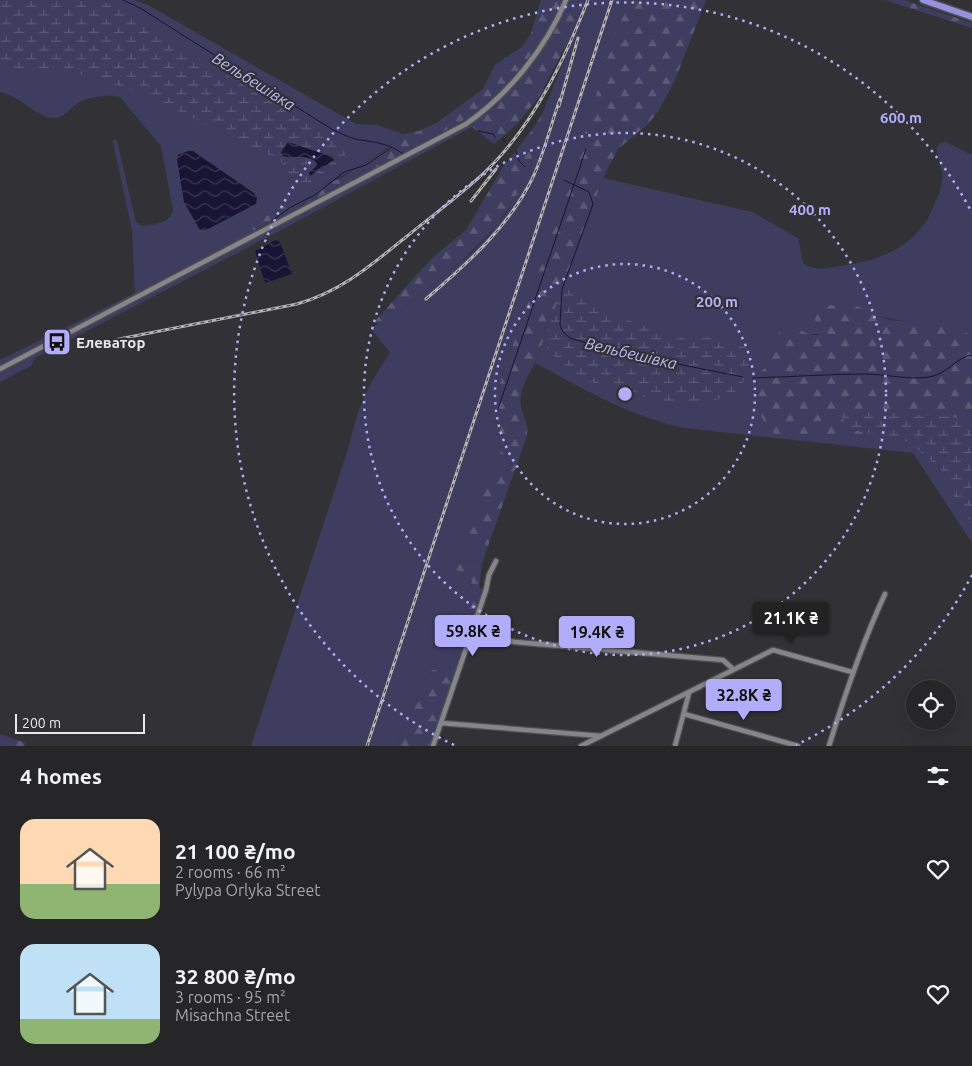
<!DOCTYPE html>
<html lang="en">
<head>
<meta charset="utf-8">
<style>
  body { margin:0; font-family:Ubuntu,sans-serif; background:#2e2e30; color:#f1f3f6; height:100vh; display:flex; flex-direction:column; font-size:19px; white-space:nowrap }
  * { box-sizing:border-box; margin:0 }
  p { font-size:16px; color:#a4a5a8 }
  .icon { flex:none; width:28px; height:28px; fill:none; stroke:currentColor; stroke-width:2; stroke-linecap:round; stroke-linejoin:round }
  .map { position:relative; height:746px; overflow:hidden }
  .side { display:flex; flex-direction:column; background:#262628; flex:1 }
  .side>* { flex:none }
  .tools { position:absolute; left:906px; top:680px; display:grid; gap:10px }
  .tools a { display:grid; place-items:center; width:50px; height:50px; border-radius:50%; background:#262628; box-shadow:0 5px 20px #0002,0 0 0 1px #424345; font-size:25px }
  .scale { position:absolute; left:15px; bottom:12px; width:130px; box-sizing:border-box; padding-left:5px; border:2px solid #e9e9eb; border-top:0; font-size:14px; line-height:18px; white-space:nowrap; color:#e9e9eb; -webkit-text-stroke:4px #323236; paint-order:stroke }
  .price { position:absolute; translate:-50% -42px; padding:0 11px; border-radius:5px; background:#b1adfa; color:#111; font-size:16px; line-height:32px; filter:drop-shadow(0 1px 2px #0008) }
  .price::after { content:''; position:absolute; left:50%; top:30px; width:15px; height:11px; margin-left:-8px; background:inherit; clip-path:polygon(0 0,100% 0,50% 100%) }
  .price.on { background:#222; color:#fff }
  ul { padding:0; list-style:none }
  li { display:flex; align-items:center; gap:15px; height:125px; padding:0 20px }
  li span { display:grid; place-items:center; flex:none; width:140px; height:100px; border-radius:15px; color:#555 }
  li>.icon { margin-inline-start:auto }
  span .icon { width:60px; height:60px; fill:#fffc; stroke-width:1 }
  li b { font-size:21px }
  h2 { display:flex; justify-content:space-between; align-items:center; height:60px; padding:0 20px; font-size:21px }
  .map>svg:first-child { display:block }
</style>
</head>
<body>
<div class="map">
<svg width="972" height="746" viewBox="0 0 972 746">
  <defs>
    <pattern id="forest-firs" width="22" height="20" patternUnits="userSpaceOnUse" patternTransform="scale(1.25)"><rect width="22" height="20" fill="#3f3d5f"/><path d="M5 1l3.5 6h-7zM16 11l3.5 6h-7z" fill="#5b5976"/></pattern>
    <pattern id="wetland-marsh" width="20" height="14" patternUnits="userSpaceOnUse" patternTransform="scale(1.25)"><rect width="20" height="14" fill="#3f3d5f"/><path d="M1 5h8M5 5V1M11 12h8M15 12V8" fill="none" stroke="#5b5976"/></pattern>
    <pattern id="water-waves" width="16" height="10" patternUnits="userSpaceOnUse" patternTransform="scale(1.25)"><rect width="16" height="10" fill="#181534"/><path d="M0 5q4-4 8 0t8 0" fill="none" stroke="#3a3752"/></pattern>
  </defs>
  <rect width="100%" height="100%" fill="#323236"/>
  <g fill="#3f3d5f">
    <path d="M 0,0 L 134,0 L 148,5 L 356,124 L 378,125 L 403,134 C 374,161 340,177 304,195 C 287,203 270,214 254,224 L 254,231 L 411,150 L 472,115 L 472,127 L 285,228 L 35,358 L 31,366 L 0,382 L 0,360 L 135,293 L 132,230 L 113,142 L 114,139 L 117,141 L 136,222 L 142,226 C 155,224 170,224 173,210 L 161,146 L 120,97 C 111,94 87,97 78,103 C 69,108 65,119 52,118 C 37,117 20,96 0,92 Z"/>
    <path d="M 584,0 L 644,0 L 644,3 L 624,3 L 575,166 L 489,414 L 491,419 L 501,426 L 495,438 L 500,455 L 508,457 L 510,468 L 504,472 L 499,470 L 468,536 L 488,546 L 482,564 L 462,559 L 454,568 L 472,580 L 465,602 L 445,618 L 440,635 L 459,640 L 450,667 L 443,670 L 432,670 L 427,677 L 395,746 L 251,746 L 349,446 C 359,405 366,388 390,353 L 370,327 L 377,325 L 381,326 L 471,254 L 490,234 L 504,216 L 529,172 L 542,114 L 562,66 Z"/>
    <path d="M 946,142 L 972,155 L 972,336 L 879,316 L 815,319 L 819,334 L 804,334 L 790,327 L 777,338 L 772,360 L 754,378 L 972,425 L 972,543 L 913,453 L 684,428 C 626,415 586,390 535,363 L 603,178 L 752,212 L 798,238 L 803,263 C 816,273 831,267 846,265 C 887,259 920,243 935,203 C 938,196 941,189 942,181 C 944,169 937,159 937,147 L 940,143 Z"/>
  </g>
  <g fill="url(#forest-firs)">
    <polygon points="541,0 584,0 574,30 539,97 516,125 494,144 472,127 474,118 472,115 411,150 253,231 253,224 302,195 343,177 384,151 403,134 419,131 438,122 483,89 495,65 523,46 531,33"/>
    <path d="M 645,0 L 706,0 L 675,80 L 659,110 L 649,123 L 618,149 L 603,178 L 535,363 C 527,377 515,396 523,413 C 526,422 528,426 527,436 L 488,546 L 468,536 L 490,474 L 497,470 L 507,471 L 510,468 L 508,457 L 497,453 L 494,449 L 495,438 L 501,428 L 499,423 L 491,420 L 489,414 L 575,166 L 624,2 L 643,3 Z"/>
    <polygon points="885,0 904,0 972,23 972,28"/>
    <polygon points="542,114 528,176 498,224 462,261 381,326 377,325 376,320 430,260 466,230 503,167 532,130"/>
    <path d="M 825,305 L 856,306 L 889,320 L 958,328 L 972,336 L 972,425 L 907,436 L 778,436 C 760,427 754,397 754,378 C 760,372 768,366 772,358 C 777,349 774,326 789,327 C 800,327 805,336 819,335 L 815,319 L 819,307 Z"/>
    <polygon points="462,559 482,564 479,588 486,590 433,746 395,746 427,677 432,670 443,670 450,667 459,641 440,635 437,629 445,618 465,602 472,581 454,568"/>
    <polygon points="0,734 26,743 24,746 0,746"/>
  </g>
  <g fill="url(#wetland-marsh)">
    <polygon points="0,0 97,0 111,5 335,140 345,153 346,163 307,190 298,189 280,160 139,92 73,72 0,67"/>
    <path d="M 562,289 C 588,291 583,303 603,312 L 682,338 C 693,341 702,337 714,338 C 728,338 739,344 751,351 C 753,360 750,362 747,369 C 745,374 745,380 742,384 C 728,406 682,404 660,402 L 584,380 L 551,354 L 546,346 L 548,327 Z"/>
    <polygon points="850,409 972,419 972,523 957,506 948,476 914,446 908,442 848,429 842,417 845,410"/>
  </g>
  <g fill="url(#water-waves)">
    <path d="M 288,142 L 333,157 L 334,160 L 310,176 L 309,173 L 317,165 L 316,162 C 306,154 295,159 283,156 L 281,152 Z"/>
    <polygon points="188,151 193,151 254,193 257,198 256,204 206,230 200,230 184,202 177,160 178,155"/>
    <polygon points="276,240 280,242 292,274 265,283 255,251"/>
  </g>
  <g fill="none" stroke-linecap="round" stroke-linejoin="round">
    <g stroke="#181534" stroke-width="1">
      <path d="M 123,0 L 140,8 L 333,130 C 340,133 348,137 355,139 C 372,142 391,143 404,155"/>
      <polyline points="478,131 493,134 495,137"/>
      <polyline points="503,139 505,142"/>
      <polyline points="516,151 519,161 525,167"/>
      <polyline points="564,180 589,192 593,204 562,289 560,325 563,332 570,338 618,352 743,377"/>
      <polyline points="271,221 291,207 315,195 344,172 366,165 391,148"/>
      <path d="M 753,378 C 790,377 827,374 864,374 C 886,374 907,380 929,377 C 946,375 958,356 972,355"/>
      <polyline points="497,412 586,149"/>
    </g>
    <defs>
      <g id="minor">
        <path d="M 0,369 L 466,124 C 509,94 546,48 566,0"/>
        <polyline points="471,635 515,642 723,660 733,669"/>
        <polyline points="684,714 798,746"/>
        <polyline points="441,723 601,736"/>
        <polyline points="433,746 486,590 489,575 496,561"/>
        <polyline points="581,746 773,650 852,672"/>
        <polyline points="675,746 689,693"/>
        <path d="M 829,746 C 845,694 862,643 885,594"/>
      </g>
      <polyline id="highway" points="923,0 972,17"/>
    </defs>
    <use href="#minor" stroke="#505053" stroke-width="7"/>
    <use href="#highway" stroke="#505053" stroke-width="9"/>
    <use href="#minor" stroke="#85858a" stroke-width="4.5"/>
    <use href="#highway" stroke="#9691e1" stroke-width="6"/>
    <defs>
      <g id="rail">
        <polyline points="559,106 578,38"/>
        <polyline points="471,201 496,169"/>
        <path d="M 426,299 C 468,263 510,226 534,175 C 545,150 551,124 560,99"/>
        <path d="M 114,340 L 297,304 C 341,292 371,265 406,237 C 435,213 467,191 493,164 C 537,118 565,58 588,0"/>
        <polyline points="367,746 612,0"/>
      </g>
    </defs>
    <use href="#rail" stroke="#b5b5b7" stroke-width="3"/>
    <use href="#rail" stroke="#323236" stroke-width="1" stroke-dasharray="4" stroke-linecap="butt"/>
  </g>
  <g fill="none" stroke="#b1adfa" stroke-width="2.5" stroke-dasharray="2.5 5">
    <circle cx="625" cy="394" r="130"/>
    <circle cx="625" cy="394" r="261"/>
    <path d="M972 575A391 391 0 0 1 796 745M454 745A391 391 0 1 1 972 213"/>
  </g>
  <defs>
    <symbol id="bus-square" viewBox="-11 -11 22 22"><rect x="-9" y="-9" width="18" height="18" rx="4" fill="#b1adfa" stroke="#323236"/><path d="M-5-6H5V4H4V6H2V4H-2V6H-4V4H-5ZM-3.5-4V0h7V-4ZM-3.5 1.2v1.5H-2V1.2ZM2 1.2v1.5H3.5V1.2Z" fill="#111"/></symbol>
  </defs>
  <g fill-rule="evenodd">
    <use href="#bus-square" x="41" y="326" width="32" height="32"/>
  </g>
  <g text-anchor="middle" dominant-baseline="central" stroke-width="4.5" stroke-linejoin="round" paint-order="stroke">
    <g font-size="15" font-weight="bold" fill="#e9e9eb" stroke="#323236" text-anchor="start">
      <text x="76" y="342">Елеватор</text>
    </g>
    <g font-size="16" font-style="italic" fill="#b9b8f7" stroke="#323236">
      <text transform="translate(254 81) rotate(32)">Вельбешівка</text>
      <text transform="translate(631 353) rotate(13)">Вельбешівка</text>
    </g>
  </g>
  <circle cx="625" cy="394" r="8" fill="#b1adfa" stroke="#323236" stroke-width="2.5"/>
  <g font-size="15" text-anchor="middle" font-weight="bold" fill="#b1adfa" stroke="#323236" stroke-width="4.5" stroke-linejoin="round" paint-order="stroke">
    <text x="901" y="123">600 m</text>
    <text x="810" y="215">400 m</text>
    <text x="717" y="307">200 m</text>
  </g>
</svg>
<div class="tools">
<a><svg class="icon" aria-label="locate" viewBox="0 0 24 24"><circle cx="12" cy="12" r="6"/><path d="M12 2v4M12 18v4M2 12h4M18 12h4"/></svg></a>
</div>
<div class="scale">200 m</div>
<b class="price on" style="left:791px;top:644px">21.1K ₴</b>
<b class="price" style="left:473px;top:657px">59.8K ₴</b>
<b class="price" style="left:597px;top:658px">19.4K ₴</b>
<b class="price" style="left:744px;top:721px">32.8K ₴</b>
</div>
<section class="side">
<h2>4 homes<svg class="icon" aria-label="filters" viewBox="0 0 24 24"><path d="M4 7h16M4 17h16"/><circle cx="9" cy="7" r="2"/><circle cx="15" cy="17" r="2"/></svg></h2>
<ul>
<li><span style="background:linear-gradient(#ffd9b3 65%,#8fb573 0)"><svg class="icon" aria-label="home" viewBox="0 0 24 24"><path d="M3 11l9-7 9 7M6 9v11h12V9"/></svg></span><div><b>21 100 ₴/mo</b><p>2 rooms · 66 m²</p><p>Pylypa Orlyka Street</p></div><svg class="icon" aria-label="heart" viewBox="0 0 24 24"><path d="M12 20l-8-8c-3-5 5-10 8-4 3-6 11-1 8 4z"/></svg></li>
<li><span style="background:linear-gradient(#bfe0f5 75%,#8fb573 0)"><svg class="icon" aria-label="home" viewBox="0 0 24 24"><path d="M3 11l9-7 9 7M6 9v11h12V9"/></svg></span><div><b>32 800 ₴/mo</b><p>3 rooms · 95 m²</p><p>Misachna Street</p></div><svg class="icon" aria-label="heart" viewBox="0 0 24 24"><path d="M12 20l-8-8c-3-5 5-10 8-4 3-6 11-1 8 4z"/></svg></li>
</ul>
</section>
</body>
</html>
